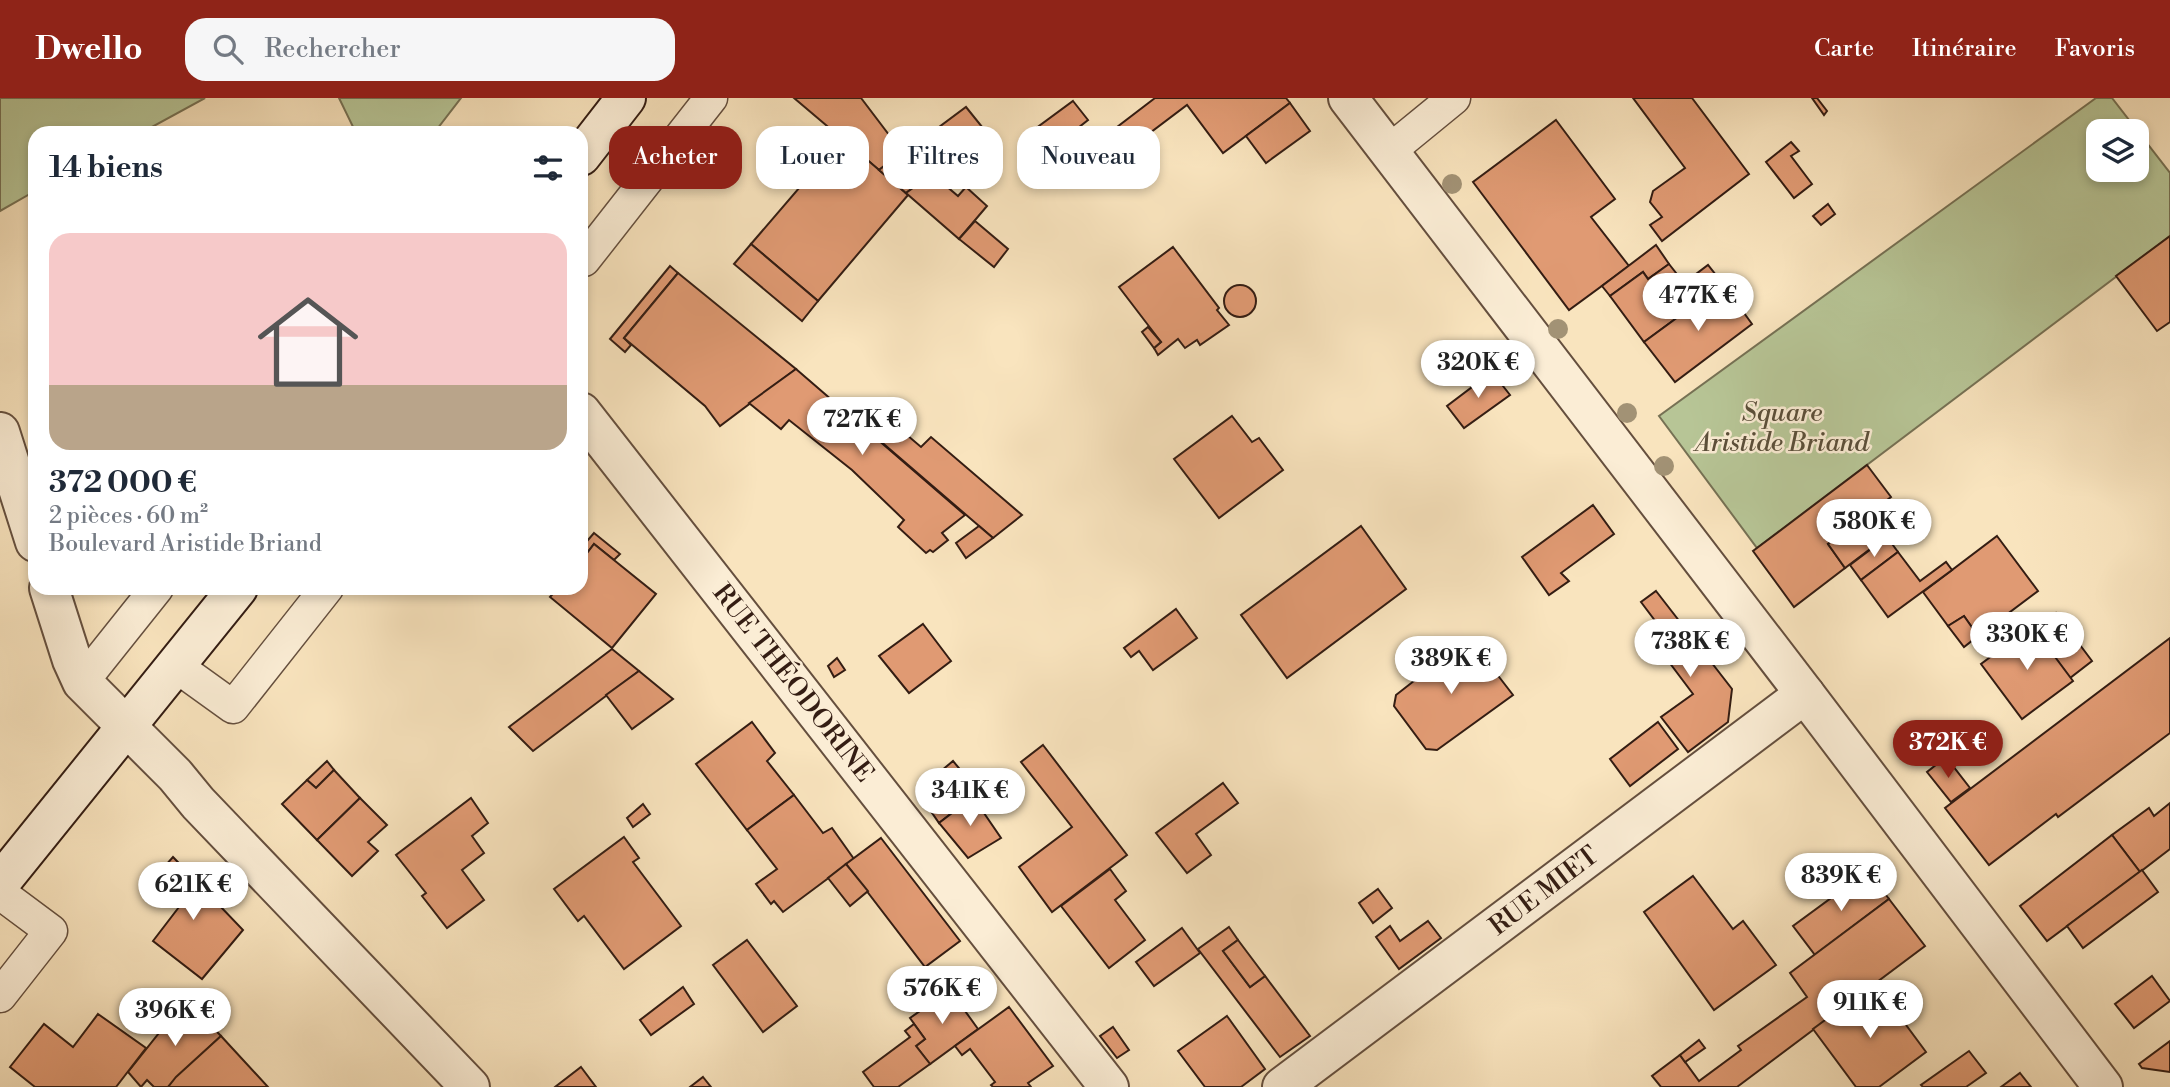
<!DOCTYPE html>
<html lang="fr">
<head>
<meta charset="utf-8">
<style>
  body { margin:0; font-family:"Libre Bodoni",serif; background:#f6f6f7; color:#1f2937; height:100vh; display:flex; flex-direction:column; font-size:26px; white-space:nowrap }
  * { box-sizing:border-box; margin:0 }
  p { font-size:23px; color:#747a83 }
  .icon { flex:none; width:38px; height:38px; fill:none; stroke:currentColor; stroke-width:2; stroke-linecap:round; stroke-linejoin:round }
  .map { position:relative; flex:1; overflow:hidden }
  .sheet { position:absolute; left:28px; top:28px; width:560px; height:469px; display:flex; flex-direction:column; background:#fff; border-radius:21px; box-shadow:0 4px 10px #0003 }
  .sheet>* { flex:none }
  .guide { position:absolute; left:609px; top:28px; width:665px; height:63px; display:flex; gap:14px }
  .tools { position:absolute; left:2086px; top:21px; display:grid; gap:14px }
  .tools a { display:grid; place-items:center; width:63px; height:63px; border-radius:14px; background:#fff; box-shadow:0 4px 10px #0003; font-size:35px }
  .price { position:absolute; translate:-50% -60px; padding:0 16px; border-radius:24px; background:#fff; color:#222; font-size:23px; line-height:46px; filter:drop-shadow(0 2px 4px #0008) }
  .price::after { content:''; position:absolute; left:50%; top:42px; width:21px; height:16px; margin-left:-10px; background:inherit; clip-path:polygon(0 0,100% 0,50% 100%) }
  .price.active { background:#8f2418; color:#fff }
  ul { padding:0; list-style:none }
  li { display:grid; align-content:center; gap:14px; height:371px; padding:0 21px }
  li span { display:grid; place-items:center; height:217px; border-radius:21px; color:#555 }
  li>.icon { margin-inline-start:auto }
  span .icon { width:126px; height:126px; fill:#fffc; stroke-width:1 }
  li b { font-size:30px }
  h2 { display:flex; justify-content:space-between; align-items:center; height:84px; padding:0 21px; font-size:30px }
  .tag { padding:0 24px; border-radius:21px; background:#fff; box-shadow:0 4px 10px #0003; font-size:24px; line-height:63px }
  .tag.active { background:#8f2418; color:#fff }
  header { display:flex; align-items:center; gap:42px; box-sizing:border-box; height:98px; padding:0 35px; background:#8f2418; color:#fff }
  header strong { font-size:33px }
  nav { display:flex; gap:38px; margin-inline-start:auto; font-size:24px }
  .search { width:490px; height:63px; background:#f6f6f7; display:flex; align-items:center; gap:18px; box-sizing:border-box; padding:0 24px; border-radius:21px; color:#747a83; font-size:26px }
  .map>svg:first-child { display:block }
</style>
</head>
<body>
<header>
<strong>Dwello</strong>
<div class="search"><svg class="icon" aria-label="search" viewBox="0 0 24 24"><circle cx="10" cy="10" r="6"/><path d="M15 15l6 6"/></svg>Rechercher</div>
<nav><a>Carte</a><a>Itinéraire</a><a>Favoris</a></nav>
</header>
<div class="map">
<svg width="2170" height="989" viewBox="0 0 2170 989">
  <rect width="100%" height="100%" fill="#f9e4be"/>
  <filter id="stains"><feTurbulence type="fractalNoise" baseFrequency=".00286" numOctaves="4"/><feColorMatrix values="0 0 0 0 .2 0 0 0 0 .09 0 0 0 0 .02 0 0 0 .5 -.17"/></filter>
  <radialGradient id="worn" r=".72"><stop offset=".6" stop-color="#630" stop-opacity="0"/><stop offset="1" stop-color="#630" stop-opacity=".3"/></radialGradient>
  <g fill="#b7c596" stroke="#767154" stroke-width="2" fill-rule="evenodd">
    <polygon points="0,0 205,0 141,35 35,35 35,93 0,113"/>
    <polygon points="339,0 461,0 434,35 356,35"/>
    <path d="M 2096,0 L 2112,0 L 2170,75 L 2170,138 L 1757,450 L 1659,318 ZM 2098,33 L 2137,33 L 2137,72 L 2098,72 Z"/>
  </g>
  <g fill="#e09a73" stroke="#341d13" stroke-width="2">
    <polygon points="794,0 861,0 902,54 879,72"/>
    <polygon points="1155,0 1286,0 1290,5 1223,55 1187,7 1118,59 1104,39"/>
    <polygon points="1633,0 1692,0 1749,76 1662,143 1650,127 1662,119 1650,104 1653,93 1685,70"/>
    <polygon points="1812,0 1817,0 1827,13 1824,17"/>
    <polygon points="1073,3 1088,22 1036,63 1020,42"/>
    <polygon points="1290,5 1310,33 1266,65 1246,38"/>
    <polygon points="966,9 987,35 942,67 923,41"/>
    <polygon points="1556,22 1615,101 1591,119 1629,168 1569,212 1473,84"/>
    <polygon points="842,40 908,97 818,203 751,146"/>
    <polygon points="923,41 942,67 906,95 879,72 902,54 902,58"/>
    <polygon points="1791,44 1799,53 1791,58 1812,86 1794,100 1766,64"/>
    <polygon points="932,76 958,98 966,89 987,108 959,141 906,95"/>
    <polygon points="1828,106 1835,116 1821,127 1813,118"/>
    <polygon points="975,123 1008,151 994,169 959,141"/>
    <polygon points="2170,138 2170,224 2157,233 2116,178"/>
    <polygon points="751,146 818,203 802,223 734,166"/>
    <polygon points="1656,147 1669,166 1648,181 1643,174 1610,198 1602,188"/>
    <polygon points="1173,149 1219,210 1217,212 1229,227 1200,247 1197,242 1185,250 1178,241 1158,257 1154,250 1161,244 1119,189"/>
    <polygon points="1669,166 1684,185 1708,167 1723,186 1644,244 1610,198 1643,174 1648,181"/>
    <polygon points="670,168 678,175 624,240 631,247 625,254 610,241"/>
    <polygon points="678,175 796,271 720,328 705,308 624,240"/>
    <polygon points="1723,186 1752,226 1675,284 1644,244"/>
    <circle cx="1240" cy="203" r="16"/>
    <polygon points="1148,229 1161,244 1154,250 1142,234"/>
    <polygon points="796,271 965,417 942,435 948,442 933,454 930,452 926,455 898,429 904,422 852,372 789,322 781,331 749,305"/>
    <polygon points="1492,274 1510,297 1464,330 1447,308"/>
    <polygon points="880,314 921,349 931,339 1022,417 993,440 864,329"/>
    <polygon points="1232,318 1252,344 1259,340 1283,372 1219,420 1174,361"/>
    <polygon points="1867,367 1891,399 1828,446 1845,470 1794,509 1753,453"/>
    <polygon points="1593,407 1614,436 1561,475 1569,483 1549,497 1522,459"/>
    <polygon points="1873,413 1890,436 1845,470 1828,446"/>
    <polygon points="979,428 993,440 966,460 956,445"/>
    <polygon points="1361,428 1406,491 1287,580 1241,517"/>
    <polygon points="594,435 620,456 614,462 594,446 581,463 581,450"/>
    <polygon points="1997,438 2038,493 1978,538 1964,518 1948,528 1923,494"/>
    <polygon points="1887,439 1898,454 1861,482 1850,467"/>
    <polygon points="594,446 656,496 612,550 550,499 558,490 581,490 581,463"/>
    <polygon points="1898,454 1920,483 1946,464 1952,472 1888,519 1861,482"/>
    <polygon points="1656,493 1732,591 1728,624 1688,654 1661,619 1693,596 1648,536 1659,528 1641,504"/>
    <polygon points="1176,511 1197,540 1153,572 1139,553 1131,559 1124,550"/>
    <polygon points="2056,515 2092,563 2070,580 2034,531"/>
    <polygon points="1964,518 1978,538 1964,549 1948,528"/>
    <polygon points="923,526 951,563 909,595 879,558"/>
    <polygon points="2032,528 2073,583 2022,621 1981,566"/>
    <polygon points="1469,540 1513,597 1437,652 1426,651 1394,608 1396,597 1419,579 1417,578"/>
    <polygon points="2170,540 2170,635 2058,719 2056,716 1989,767 1945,710"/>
    <polygon points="612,551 639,573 533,653 509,629"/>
    <polygon points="837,560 845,572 834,579 828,568"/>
    <polygon points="639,573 673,601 632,631 606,597"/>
    <polygon points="752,624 775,655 767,663 794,697 747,732 696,666"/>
    <polygon points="1658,624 1678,651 1630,688 1610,661"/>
    <polygon points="1043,647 1127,757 1052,814 1019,769 1072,729 1021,664"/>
    <polygon points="1946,659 1970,690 1951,704 1927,674"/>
    <polygon points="327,663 334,672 316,690 307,682"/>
    <polygon points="953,663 979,694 939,725 917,693"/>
    <polygon points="334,672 360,700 317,742 282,706 307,682 316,690"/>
    <polygon points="1223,685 1238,705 1196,736 1211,757 1187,775 1156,735"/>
    <polygon points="794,697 823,735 832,730 854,761 783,814 774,803 771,806 756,786 777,771 747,732"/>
    <polygon points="973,699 1001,740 968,760 939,725"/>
    <polygon points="360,700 387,727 368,744 378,753 352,778 317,742"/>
    <polygon points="471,700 488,725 472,738 484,755 462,772 484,802 447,830 422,798 426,795 396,757"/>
    <polygon points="2170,705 2170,751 2140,774 2112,737 2149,710 2154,718"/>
    <polygon points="643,706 650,716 633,729 627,720"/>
    <polygon points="2112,737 2140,774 2047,843 2020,808"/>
    <polygon points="624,739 639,760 633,764 681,828 624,871 584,818 578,823 554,791"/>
    <polygon points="881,740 960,843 925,869 846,766"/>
    <polygon points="173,759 243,832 202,881 153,843 179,809 149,786"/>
    <polygon points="846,766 868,793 850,808 828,780"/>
    <polygon points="1110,771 1126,793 1115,802 1145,842 1109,870 1061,808"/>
    <polygon points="2142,772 2158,794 2083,850 2067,828"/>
    <polygon points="1868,773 1889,801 1815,857 1793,828"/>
    <polygon points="1693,778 1733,831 1743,823 1776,867 1714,912 1644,814"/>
    <polygon points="1378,791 1392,810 1373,825 1359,805"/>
    <polygon points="1889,801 1925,848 1737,989 1661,989 1652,978 1680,957 1699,983 1741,952 1738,948 1807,899 1790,875"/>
    <polygon points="1428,823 1441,840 1399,871 1376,839 1390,828 1400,843"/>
    <polygon points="1229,829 1238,842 1223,853 1250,889 1265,878 1310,938 1280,959 1198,851"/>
    <polygon points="1182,830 1200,855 1154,888 1136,864"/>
    <polygon points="747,842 797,908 763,934 713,867"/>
    <polygon points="1238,842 1265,878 1250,889 1223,853"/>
    <polygon points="2152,878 2170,903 2134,930 2115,906"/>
    <polygon points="1875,885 1926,954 1879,989 1856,989 1813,931"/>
    <polygon points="683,889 694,906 651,937 640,922"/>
    <polygon points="950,892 978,931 930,966 916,948 925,941 910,920"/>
    <polygon points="186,901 221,938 168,989 154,989 147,982 141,989 128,974"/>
    <polygon points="1009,909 1053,968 1028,985 1031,989 993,989 991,987 995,984 970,951 962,957 955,948"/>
    <polygon points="98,916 146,950 116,989 35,989 10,969 44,926 73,949"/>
    <polygon points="1227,918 1265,971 1241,989 1205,989 1178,953"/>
    <polygon points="914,926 925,941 916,948 930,966 898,989 874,989 863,974 910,939 905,933"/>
    <polygon points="1113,929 1129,952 1117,960 1100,938"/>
    <polygon points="221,938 268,989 168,989 176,979"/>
    <polygon points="1699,942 1705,950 1685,964 1680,957"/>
    <polygon points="2170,943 2170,974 2142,970 2139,966"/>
    <polygon points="1969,953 1986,975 1966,989 1923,989 1921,987"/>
    <polygon points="581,969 596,989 555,989"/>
    <polygon points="2020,975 2031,989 2001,989"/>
    <polygon points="703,979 711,989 690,989"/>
  </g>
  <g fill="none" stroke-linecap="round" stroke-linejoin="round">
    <defs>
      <g id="service">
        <polyline points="1388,54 1454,0"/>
        <polyline points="581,160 584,162 711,0"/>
        <polyline points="176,568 233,609 327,490"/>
        <polyline points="82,584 157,490"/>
        <polyline points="0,795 51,833 0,898"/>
      </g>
      <g id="minor">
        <polyline points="1348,0 1805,596 2103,989"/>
        <polyline points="581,314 1109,989"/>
        <polyline points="0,334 35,444"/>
        <polyline points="49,490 72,562 82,584 175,677 198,705 470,989"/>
        <polyline points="1282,989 1805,596"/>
      </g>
      <g id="secondary">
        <polyline points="581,58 626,0"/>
        <polyline points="0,785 238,490"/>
      </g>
    </defs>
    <use href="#service" stroke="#654f3e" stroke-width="35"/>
    <use href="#minor" stroke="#654f3e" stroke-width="42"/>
    <use href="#secondary" stroke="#341d13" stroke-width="42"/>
    <use href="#service" stroke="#fbedd5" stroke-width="32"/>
    <use href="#minor" stroke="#fbedd5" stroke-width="38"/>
    <use href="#secondary" stroke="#fbedd5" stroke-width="38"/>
  </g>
  <g fill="#a29275">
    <circle cx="1452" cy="86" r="10"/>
    <circle cx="1558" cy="231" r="10"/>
    <circle cx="1627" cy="315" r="10"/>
    <circle cx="1664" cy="368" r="10"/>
  </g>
  <g text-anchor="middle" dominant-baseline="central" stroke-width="5" stroke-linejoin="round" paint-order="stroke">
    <g font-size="26" font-style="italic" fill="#5b4f3a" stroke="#fbedd5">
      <text x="1782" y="315">Square<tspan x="1782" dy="30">Aristide Briand</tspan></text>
    </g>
    <g font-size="26" fill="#341d13" stroke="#fbedd5">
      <text transform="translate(793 585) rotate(52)">RUE THÉODORINE</text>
      <text transform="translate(1544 793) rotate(-37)">RUE MIET</text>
    </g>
  </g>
  <rect width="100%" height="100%" filter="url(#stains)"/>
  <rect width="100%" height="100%" fill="url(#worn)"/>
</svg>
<div class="tools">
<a><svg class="icon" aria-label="layers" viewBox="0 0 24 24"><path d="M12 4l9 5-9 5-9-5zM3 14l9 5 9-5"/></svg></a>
</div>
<b class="price" style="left:1698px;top:235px">477K €</b>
<b class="price" style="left:1478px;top:302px">320K €</b>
<b class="price" style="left:862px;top:359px">727K €</b>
<b class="price" style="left:1874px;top:461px">580K €</b>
<b class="price" style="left:2027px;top:574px">330K €</b>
<b class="price" style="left:1690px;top:581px">738K €</b>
<b class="price" style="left:1451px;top:598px">389K €</b>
<b class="price active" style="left:1948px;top:682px">372K €</b>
<b class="price" style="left:970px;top:730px">341K €</b>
<b class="price" style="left:1841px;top:815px">839K €</b>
<b class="price" style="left:193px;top:824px">621K €</b>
<b class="price" style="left:942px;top:928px">576K €</b>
<b class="price" style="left:1870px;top:942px">911K €</b>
<b class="price" style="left:175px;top:950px">396K €</b>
<div class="guide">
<a class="tag active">Acheter</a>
<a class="tag">Louer</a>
<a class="tag">Filtres</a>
<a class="tag">Nouveau</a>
</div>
<section class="sheet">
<h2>14 biens<svg class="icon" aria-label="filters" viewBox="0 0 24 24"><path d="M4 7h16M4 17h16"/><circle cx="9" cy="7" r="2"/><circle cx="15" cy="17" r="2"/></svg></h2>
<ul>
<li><span style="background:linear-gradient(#f6c9c9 70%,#b9a48a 0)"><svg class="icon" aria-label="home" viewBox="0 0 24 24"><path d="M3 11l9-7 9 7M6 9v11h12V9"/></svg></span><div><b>372 000 €</b><p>2 pièces · 60 m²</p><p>Boulevard Aristide Briand</p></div></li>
</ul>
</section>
</div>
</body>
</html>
